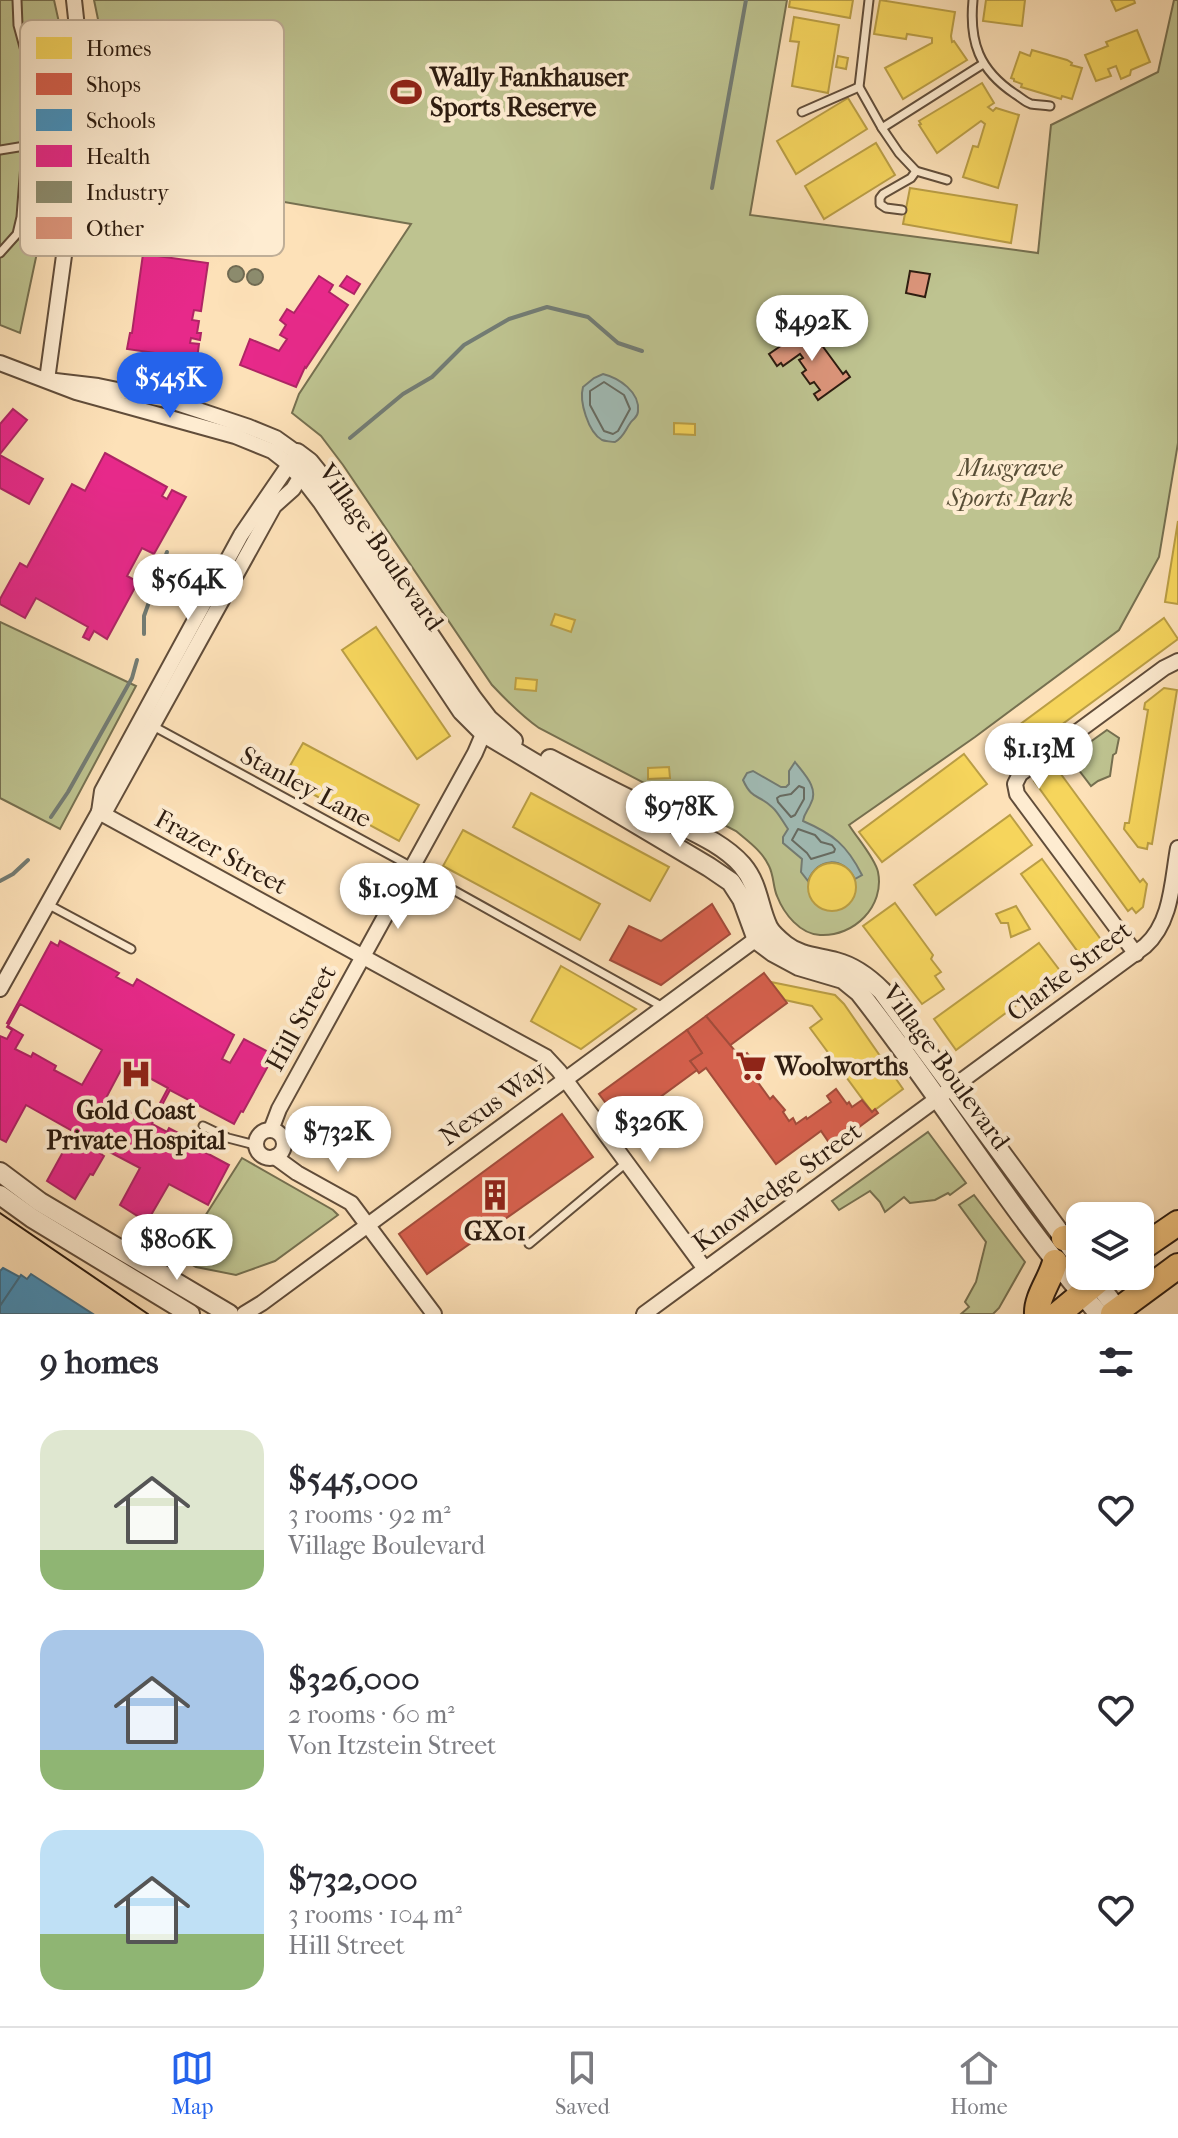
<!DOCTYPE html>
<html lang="en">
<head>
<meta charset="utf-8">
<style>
  body { margin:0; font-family:"IM FELL French Canon",serif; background:#f2f2f3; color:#2b2b33; height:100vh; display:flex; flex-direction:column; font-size:30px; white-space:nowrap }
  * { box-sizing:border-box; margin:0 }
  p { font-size:26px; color:#7c7c81 }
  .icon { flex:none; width:44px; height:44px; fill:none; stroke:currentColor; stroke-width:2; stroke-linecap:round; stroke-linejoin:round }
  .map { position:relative; height:1314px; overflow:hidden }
  .drawer { display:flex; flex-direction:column; background:#fff; flex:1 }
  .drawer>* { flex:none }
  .controls { position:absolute; left:1066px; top:1202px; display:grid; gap:16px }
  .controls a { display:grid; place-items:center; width:88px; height:88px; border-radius:16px; background:#fff; box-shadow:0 2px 6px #0004; font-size:40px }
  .price { position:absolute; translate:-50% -68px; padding:0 18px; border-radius:28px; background:#fff; color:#222; font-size:26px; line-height:52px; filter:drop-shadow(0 2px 4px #0008) }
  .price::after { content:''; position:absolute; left:50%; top:48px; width:24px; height:18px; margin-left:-12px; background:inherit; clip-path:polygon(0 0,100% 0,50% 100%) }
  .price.on { background:#2563eb; color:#fff }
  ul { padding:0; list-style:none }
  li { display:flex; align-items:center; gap:24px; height:200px; padding:0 40px }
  li span { display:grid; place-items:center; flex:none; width:224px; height:160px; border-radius:24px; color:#555 }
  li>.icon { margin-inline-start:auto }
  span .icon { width:96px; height:96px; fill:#fffc; stroke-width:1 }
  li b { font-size:34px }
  h2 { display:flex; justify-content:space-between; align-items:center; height:96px; padding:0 40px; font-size:34px }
  .tab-bar { display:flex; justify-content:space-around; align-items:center; height:112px; border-top:2px solid #e1e1e2; background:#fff; font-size:22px; color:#7c7c81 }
  .tab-bar a { display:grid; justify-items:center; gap:4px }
  .tab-bar .on { color:#2563eb }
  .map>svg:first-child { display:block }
</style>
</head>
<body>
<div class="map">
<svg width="1178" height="1314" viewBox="0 0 1178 1314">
  <rect width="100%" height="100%" fill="#fde1b8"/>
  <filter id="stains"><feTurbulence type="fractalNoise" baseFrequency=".0025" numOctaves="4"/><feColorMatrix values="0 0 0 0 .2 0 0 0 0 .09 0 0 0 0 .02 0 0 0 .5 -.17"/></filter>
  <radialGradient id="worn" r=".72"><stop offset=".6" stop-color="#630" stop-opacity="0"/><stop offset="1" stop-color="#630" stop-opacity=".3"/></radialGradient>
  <g fill="#bec390" stroke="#767050" stroke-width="2">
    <polygon points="0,0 54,0 60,27 57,158 20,333 0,325"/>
    <path d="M 94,0 L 787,0 L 750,215 L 1038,253 L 1051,125 L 1158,72 L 1174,0 L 1178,0 L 1178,443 L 1159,557 L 1119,630 L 975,737 L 849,825 C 857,838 875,858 878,872 C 885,906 854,937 820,935 C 800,934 784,914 777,896 C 773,887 774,876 769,866 C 762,851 749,842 736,831 L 539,728 C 522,716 507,701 492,685 L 343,465 L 321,436 L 292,413 L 299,394 L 411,224 L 95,169 L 99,24 Z"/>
    <polygon points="0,622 136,686 60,829 0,798"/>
    <polygon points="1107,730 1119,738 1116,753 1113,755 1110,776 1098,781 1091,786 1078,769 1079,750"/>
    <polygon points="928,1132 966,1183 950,1195 948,1193 935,1200 910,1203 904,1197 885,1212 880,1202 870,1191 839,1210 832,1201"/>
    <polygon points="242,1158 333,1210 338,1215 275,1261 236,1275 196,1267 179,1257"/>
    <polygon points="974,1195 1025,1262 999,1308 993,1314 961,1314 969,1307 965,1302 976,1282 986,1242 959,1205"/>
  </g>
  <g fill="#a1bcb6" stroke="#737c74" stroke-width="2">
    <path d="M 603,374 C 619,378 640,392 638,411 C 638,417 635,417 631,422 C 625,430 624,437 615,442 C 613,442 604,441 602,440 C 588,432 579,401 583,387 L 594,378 Z"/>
    <path d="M 795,762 C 804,774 819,788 811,803 C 808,811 804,813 803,821 C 833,834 847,845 862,875 L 855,879 C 842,856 818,857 808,881 L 801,872 L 802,859 L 783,843 L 783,837 L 788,829 C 783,822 778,812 772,807 C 758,794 752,800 743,780 L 747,773 L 753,771 L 781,787 L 786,787 L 789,784 L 789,771 Z"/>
  </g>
  <g fill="#f6d55c" stroke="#ba9e45" stroke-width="2">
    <polygon points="790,0 853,0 850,18 789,7"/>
    <polygon points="880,0 955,12 951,36 952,42 954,41 967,60 903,99 885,68 932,43 932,38 907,34 906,39 874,34"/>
    <polygon points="986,0 1025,0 1022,26 983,21"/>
    <polygon points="1111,0 1134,0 1135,3 1116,11"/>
    <polygon points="794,17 839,25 828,93 792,86 799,42 790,41"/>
    <polygon points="1137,30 1150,62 1131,70 1130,75 1121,79 1116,66 1108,69 1111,76 1096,81 1085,55 1108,46 1106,42"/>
    <polygon points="1032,50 1067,60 1072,63 1071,65 1082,68 1072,99 1062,96 1061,99 1021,87 1022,84 1014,81 1014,79 1011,78 1020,52 1030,56"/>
    <polygon points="838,56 848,58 846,69 836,67"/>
    <polygon points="982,83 994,103 988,107 993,111 996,108 1019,115 998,188 963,177 973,146 978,147 985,124 981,121 937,153 919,125 921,124 919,121"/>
    <polygon points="848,98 867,129 796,174 777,141"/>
    <polygon points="876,143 895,175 824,219 805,186"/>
    <polygon points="910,188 1017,205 1011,243 903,224"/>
    <polygon points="674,423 695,424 695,435 674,434"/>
    <polygon points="1178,521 1178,604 1165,602"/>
    <polygon points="555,614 575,620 571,632 551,625"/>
    <polygon points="1164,618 1178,639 1015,759 1000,739"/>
    <polygon points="376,627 450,736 417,759 342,650"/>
    <polygon points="516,678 537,680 536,691 515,689"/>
    <polygon points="1164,688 1177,690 1152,844 1148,843 1147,849 1138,847 1124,829 1125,823 1129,823 1148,710 1144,709 1145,703"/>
    <polygon points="303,743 419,805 399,841 283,778"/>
    <polygon points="964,754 987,784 882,862 859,832"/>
    <polygon points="1055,766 1140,882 1143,879 1147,884 1143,907 1136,913 1132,908 1128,911 1034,781"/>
    <polygon points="669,767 670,778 648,779 648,768"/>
    <polygon points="701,792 711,808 702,816 689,801"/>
    <polygon points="531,793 669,867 650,901 513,827"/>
    <polygon points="1010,815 1032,845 936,915 914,885"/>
    <polygon points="463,830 600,904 580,940 443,866"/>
    <polygon points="1042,859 1102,941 1081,956 1021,874"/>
    <circle cx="832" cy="887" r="24"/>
    <polygon points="895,903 933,955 931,959 941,972 935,976 944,989 922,1004 863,926"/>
    <polygon points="1016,906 1030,929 1011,937 1008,923 1001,923 996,914"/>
    <polygon points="1039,943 1061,972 956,1050 934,1019"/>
    <polygon points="561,966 636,1009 581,1049 531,1021"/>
    <polygon points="771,982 835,995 844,1004 903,1089 872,1112 810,1028 822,1019 812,1006 785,1000"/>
  </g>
  <g fill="#d6604d" stroke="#a34c3b" stroke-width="2">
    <polygon points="712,904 730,934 661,985 610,960 629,926 661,941"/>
    <polygon points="764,973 787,1003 729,1046 706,1016"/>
    <polygon points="706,1016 740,1057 747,1053 761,1071 754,1077 770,1099 773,1096 785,1110 783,1112 789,1121 793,1118 796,1124 806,1117 807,1119 831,1102 827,1096 836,1089 847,1104 849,1102 852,1107 862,1100 872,1112 875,1109 878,1113 832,1147 821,1131 776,1164 706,1068 699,1073 690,1061 702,1053 687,1030"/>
    <polygon points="687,1030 702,1053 690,1061 697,1070 622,1125 599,1094"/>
    <polygon points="562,1114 593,1157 427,1274 399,1234"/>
  </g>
  <g fill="#4393c3" stroke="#3c6f8d" stroke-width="2">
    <polygon points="3,1268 20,1277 0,1306 0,1271"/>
    <polygon points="31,1274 93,1314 0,1314 0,1306 21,1275 27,1279"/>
  </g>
  <g fill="#e7298a" stroke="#af2565" stroke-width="2" fill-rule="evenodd">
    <polygon points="143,254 208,263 201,311 194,310 192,320 199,321 197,333 201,333 200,340 191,338 190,343 199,344 197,359 127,349 130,333 132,333"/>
    <polygon points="319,276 333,285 329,292 348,305 306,368 305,367 296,387 240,365 250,339 279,351 287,339 280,335 286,325 280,320 287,309 294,313"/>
    <polygon points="347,276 360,284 354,294 340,286"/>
    <polygon points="13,409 27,420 0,454 0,424"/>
    <polygon points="105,453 167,487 162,496 167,499 172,490 186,497 154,554 142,548 127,576 138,582 107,639 94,631 89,640 83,637 88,627 36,598 25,618 0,604 0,599 20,563 27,567 72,484 85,491"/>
    <polygon points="0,455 43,479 29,504 0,488"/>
    <path d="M 60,941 L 119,973 L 116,977 L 133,986 L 137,979 L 234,1035 L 222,1059 L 230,1063 L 244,1039 L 274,1055 L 243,1112 L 241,1111 L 234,1124 L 170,1090 L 152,1124 L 167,1132 L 169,1128 L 186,1137 L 184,1141 L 229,1165 L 208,1205 L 169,1184 L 147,1222 L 120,1205 L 140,1168 L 104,1149 L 101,1154 L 104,1156 L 93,1175 L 90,1174 L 75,1199 L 47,1181 L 74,1132 L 26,1105 L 6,1142 L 0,1139 L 0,1036 L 7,1039 L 12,1030 L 7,1027 L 9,1024 L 7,1023 L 51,942 L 58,946 ZM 20,1004 L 102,1050 L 82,1085 L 54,1070 L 56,1066 L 33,1053 L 31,1057 L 15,1049 L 23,1035 L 8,1026 ZM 124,1064 L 168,1088 L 150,1122 L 106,1098 Z"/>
  </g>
  <g fill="#8c8c6e" stroke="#706a52" stroke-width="2">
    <circle cx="236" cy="274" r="8"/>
    <circle cx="255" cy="277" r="8"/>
  </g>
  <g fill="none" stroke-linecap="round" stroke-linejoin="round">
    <g stroke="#676c63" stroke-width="2">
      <polygon points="604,382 624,395 630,409 618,431 613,434 604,431 590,405 590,391"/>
      <polygon points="799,786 804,788 804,799 795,815 791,817 778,802 777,798 780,796 791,794"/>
      <polygon points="798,829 815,835 821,842 832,845 835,849 834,852 811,859 807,853 792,840"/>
    </g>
    <g stroke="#737c74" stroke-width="4">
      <polyline points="712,188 746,0"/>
      <polyline points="350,438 403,394 432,377 464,345 509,319 547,307 588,317 618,343 642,351"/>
      <polyline points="144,634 144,616 167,552"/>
      <polyline points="51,817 68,792 132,678 137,660"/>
      <polyline points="0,881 13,874 28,860"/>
    </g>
  </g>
  <g fill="#dc957b" stroke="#2d1c10" stroke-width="2">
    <polygon points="910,271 930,274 925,297 906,293"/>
    <polygon points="804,330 813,345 816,344 818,346 821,344 843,374 846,371 850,377 818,400 814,394 820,390 814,382 810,384 802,373 806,370 799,360 803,358 800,354 783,366 781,363 777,366 769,354"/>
  </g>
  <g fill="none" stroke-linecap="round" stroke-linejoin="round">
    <defs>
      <g id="service">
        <polyline points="869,0 859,87 882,128 899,153 916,171 947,180"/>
        <path d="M 973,0 C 969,42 979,70 1015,94 C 1020,97 1025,102 1031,104 C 1037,105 1044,105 1050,106"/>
        <polyline points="802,112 859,87"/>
        <polyline points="882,128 983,64"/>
        <polyline points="0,150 37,144 79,146"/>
        <polyline points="902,210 886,208 880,204 880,198 883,194 911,178 916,171"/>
        <polyline points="0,253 17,234 21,217 27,138 35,105 33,80 18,25 17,0"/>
        <polyline points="153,726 412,867 663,1007"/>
        <polyline points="49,905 131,949"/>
        <polyline points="203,1126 228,1138 255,1145"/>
        <polyline points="529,1244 626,1163"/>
      </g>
      <g id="minor">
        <polyline points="0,363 76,392 235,436 272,451 290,465"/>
        <polyline points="47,380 98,386 171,401 249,427 276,438 297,453 241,535 102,791 99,812"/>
        <polyline points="47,380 78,153 81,113 80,55 74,0"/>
        <polyline points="99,812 546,1057 559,1071 705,1269"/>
        <polyline points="1136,954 1017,794 1015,784 1020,774 1164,668 1178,661"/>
        <polyline points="0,989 99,812 107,808 274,506 293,489 306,468"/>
        <circle cx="270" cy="1144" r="14"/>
        <polyline points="271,1130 279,1109 475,753 487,725"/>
        <polyline points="275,1157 297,1173 351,1203 434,1314"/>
        <polyline points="244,1314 262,1303 763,934"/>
        <path d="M 644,1314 L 1145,946 C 1172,922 1172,881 1178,848"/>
      </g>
      <g id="tertiary">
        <polyline points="297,453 309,462 334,493 472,698 488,719 513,741"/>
        <path d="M 290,465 L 302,475 L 322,501 L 462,711 L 484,733 L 709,867 L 731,882 L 742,899 L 757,940 L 773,952 L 799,966 L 843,979 L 859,992 C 942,1097 1011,1213 1099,1314"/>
        <path d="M 550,759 C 588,779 626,798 665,817 C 690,830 723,843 742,865 C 759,885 758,906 768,927 C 771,933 779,940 785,945 C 800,957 818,957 836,962 C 855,967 869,978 882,991 L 1080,1260"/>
        <polyline points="0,1172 40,1202 229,1314"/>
        <polyline points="0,1195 32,1218 190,1314"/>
        <polyline points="1092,1276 1118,1310"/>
      </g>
      <g id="trunk">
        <polyline points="1064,1238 1080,1239"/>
        <polyline points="1140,1249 1178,1223"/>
        <path d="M 1037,1314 C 1036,1297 1051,1279 1055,1262"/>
        <polyline points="1058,1314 1104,1276"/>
        <polyline points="1113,1314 1178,1266"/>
      </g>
    </defs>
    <use href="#service" stroke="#614d3a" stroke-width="11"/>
    <use href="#minor" stroke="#614d3a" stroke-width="18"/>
    <use href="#tertiary" stroke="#614d3a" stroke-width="22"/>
    <use href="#trunk" stroke="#2d1c10" stroke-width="28"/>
    <use href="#service" stroke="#feecd1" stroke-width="7"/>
    <use href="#minor" stroke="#feecd1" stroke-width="14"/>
    <use href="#tertiary" stroke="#feecd1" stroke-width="18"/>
    <use href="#trunk" stroke="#eec07c" stroke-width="24"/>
    <polyline stroke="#2d1c10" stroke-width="2" points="0,1213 148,1314"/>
  </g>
  <defs>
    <symbol id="stadium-bare" viewBox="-9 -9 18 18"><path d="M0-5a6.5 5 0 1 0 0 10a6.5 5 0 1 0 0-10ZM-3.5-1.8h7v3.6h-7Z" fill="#8f2418" stroke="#feecd1" stroke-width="2.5" paint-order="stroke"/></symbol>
    <symbol id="supermarket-bare" viewBox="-9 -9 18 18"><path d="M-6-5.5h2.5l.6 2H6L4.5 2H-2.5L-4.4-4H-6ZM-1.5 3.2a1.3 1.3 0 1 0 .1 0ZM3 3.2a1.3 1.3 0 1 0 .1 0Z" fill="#8f2418" stroke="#feecd1" stroke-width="2.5" paint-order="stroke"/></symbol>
    <symbol id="hospital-bare" viewBox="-9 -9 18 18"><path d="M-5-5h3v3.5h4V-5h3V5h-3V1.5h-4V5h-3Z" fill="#8f2418" stroke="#feecd1" stroke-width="2.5" paint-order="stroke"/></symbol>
    <symbol id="building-bare" viewBox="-9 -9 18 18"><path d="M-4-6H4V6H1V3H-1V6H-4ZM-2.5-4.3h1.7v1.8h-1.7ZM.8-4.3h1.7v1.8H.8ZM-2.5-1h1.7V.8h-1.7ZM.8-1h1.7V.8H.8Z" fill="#8f2418" stroke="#feecd1" stroke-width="2.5" paint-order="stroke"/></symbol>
  </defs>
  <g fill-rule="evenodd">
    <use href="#stadium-bare" x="384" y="70" width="44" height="44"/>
    <use href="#supermarket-bare" x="729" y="1044" width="44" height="44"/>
    <use href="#hospital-bare" x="114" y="1052" width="44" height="44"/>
    <use href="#building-bare" x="473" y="1173" width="44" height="44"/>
  </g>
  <g text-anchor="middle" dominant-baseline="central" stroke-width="8" stroke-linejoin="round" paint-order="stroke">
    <g font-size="26" font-weight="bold" fill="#2d1c10" stroke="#feecd1" text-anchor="start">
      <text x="430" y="77">Wally Fankhauser<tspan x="430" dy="30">Sports Reserve</tspan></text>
      <text x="775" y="1066">Woolworths</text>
      <text x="136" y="1110" text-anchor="middle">Gold Coast<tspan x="136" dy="30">Private Hospital</tspan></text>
      <text x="495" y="1231" text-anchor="middle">GX01</text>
    </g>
    <g font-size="26" font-style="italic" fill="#584e36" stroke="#feecd1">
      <text x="1010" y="467">Musgrave<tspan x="1010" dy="30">Sports Park</tspan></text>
    </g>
    <g font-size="26" fill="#2d1c10" stroke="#feecd1">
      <text transform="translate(381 547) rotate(55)">Village Boulevard</text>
      <text transform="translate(306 787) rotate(28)">Stanley Lane</text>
      <text transform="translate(221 852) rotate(29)">Frazer Street</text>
      <text transform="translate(1069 971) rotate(-37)">Clarke Street</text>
      <text transform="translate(301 1018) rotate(-61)">Hill Street</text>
      <text transform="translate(946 1067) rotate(54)">Village Boulevard</text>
      <text transform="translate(493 1103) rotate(-36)">Nexus Way</text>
      <text transform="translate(777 1187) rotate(-36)">Knowledge Street</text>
    </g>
  </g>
  <rect x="20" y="20" width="264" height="236" rx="12" fill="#feecd1" stroke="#bfae97" stroke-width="2"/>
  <rect x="36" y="37" width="36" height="22" fill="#f6d55c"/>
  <rect x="36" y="73" width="36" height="22" fill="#d6604d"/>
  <rect x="36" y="109" width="36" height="22" fill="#4393c3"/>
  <rect x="36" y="145" width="36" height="22" fill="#e7298a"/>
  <rect x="36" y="181" width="36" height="22" fill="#8c8c6e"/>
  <rect x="36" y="217" width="36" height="22" fill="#dc957b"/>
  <g font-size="22" fill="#2d1c10">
    <text x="86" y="56">Homes</text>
    <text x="86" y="92">Shops</text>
    <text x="86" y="128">Schools</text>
    <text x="86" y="164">Health</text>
    <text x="86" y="200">Industry</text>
    <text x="86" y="236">Other</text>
  </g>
  <rect width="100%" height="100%" filter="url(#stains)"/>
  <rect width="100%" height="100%" fill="url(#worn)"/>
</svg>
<div class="controls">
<a><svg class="icon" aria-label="layers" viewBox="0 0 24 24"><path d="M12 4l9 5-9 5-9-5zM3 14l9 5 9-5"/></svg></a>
</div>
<b class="price" style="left:812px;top:363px">$492K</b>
<b class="price on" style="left:170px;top:420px">$545K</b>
<b class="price" style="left:188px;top:622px">$564K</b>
<b class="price" style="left:1039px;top:791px">$1.13M</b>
<b class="price" style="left:680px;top:849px">$978K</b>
<b class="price" style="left:398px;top:931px">$1.09M</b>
<b class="price" style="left:650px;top:1164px">$326K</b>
<b class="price" style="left:338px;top:1174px">$732K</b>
<b class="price" style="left:177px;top:1282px">$806K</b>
</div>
<section class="drawer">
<h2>9 homes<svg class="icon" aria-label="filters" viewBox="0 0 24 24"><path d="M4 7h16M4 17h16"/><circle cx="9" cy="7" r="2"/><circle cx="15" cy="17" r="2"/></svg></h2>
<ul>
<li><span style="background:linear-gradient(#dfe7d0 75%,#8fb573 0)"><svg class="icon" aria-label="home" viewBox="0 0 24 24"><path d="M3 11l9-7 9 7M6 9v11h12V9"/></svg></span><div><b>$545,000</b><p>3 rooms · 92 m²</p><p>Village Boulevard</p></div><svg class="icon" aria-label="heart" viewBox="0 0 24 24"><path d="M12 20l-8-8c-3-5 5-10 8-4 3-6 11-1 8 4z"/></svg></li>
<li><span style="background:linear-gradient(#a9c7e8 75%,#8fb573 0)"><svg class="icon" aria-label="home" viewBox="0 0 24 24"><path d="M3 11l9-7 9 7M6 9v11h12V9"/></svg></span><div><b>$326,000</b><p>2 rooms · 60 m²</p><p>Von Itzstein Street</p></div><svg class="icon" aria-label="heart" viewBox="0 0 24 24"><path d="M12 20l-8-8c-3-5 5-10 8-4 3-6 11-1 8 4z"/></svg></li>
<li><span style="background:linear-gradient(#bfe0f5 65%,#8fb573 0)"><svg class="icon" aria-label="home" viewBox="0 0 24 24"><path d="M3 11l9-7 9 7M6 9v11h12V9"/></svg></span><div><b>$732,000</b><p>3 rooms · 104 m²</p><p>Hill Street</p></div><svg class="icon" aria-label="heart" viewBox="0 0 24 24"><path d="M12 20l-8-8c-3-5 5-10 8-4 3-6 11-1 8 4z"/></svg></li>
</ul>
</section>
<nav class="tab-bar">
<a class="on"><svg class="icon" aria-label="map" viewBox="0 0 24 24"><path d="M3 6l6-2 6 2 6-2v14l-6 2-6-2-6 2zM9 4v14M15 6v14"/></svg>Map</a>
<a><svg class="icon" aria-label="saved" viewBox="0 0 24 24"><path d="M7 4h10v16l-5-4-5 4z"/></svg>Saved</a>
<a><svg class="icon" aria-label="home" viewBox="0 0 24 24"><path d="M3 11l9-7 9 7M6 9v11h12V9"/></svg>Home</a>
</nav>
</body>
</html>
